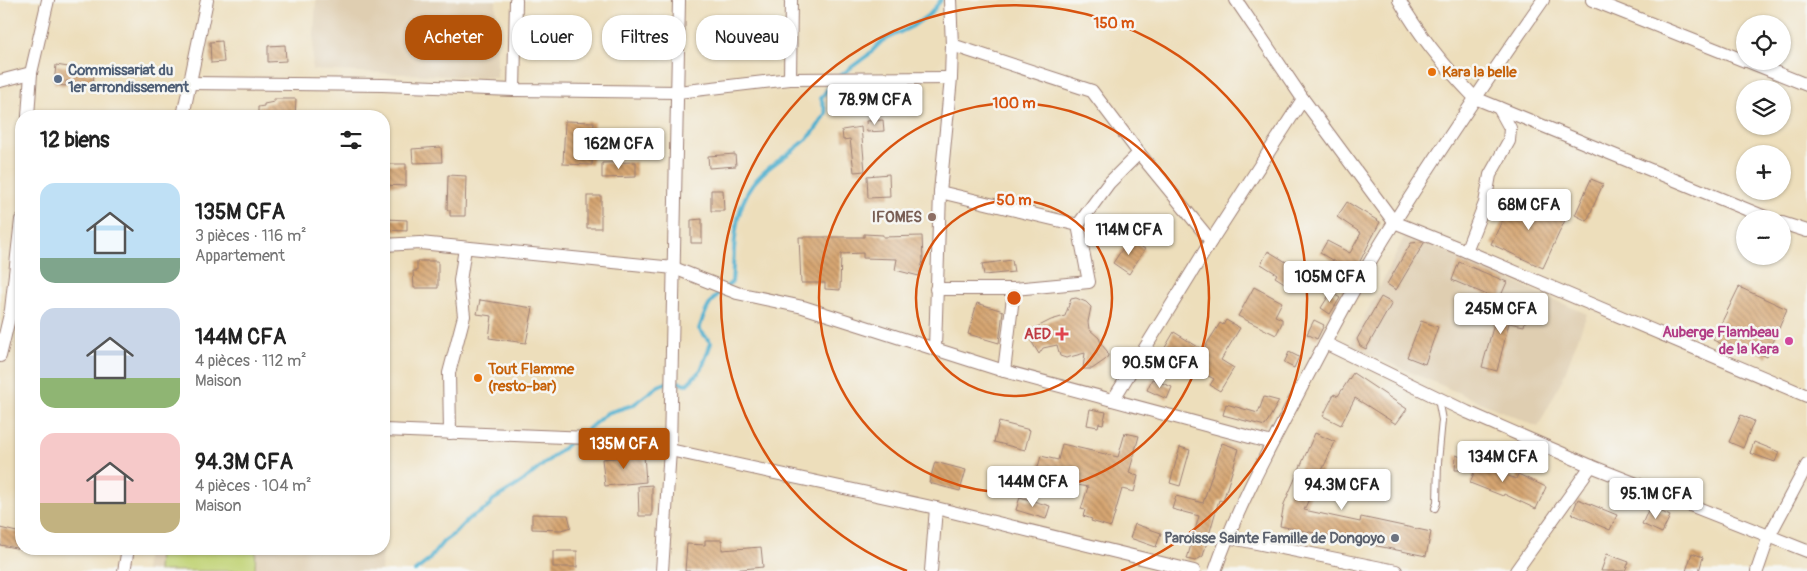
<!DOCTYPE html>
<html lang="fr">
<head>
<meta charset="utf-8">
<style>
  body { margin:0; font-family:Pangolin,sans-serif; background:#f6f6f6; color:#222; height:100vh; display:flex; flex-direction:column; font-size:19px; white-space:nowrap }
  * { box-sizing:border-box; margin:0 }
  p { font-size:16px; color:#767676 }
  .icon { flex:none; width:28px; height:28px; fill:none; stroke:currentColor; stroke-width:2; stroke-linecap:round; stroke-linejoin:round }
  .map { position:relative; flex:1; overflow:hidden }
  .drawer { position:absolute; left:15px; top:110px; width:375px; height:445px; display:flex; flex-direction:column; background:#fff; border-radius:20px; box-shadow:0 1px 4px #0004 }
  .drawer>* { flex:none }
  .banner { position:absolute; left:405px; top:15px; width:475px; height:45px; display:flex; gap:10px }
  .buttons { position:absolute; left:1736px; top:15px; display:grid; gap:10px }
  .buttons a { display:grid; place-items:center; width:55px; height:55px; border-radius:50%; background:#fff; box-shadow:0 1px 4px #0004; font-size:25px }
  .price { position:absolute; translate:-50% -42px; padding:0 11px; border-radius:5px; background:#fff; color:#222; font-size:16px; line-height:32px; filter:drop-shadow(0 1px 2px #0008) }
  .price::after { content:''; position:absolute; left:50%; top:30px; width:15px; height:11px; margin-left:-8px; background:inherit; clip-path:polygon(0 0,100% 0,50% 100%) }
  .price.current { background:#b45309; color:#fff }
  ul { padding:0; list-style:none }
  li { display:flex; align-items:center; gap:15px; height:125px; padding:0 25px }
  li span { display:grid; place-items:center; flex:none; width:140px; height:100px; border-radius:15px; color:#555 }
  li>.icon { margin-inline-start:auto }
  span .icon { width:60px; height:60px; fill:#fffc; stroke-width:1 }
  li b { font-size:21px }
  h2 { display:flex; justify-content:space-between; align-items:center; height:60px; padding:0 25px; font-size:21px }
  .tag { padding:0 18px; border-radius:20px; background:#fff; box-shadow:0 1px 4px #0004; font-size:18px; line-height:45px }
  .tag.current { background:#b45309; color:#fff }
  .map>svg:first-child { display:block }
</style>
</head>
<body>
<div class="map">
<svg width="1807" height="571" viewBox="0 0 1807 571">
  <defs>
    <pattern id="building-back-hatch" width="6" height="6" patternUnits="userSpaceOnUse" patternTransform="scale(1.25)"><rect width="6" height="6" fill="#d6a672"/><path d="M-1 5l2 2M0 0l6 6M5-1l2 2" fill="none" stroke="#b0875e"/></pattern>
  </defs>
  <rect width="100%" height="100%" fill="#f6f6f2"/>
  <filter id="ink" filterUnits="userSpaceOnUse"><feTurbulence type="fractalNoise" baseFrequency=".02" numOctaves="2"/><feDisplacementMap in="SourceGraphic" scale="10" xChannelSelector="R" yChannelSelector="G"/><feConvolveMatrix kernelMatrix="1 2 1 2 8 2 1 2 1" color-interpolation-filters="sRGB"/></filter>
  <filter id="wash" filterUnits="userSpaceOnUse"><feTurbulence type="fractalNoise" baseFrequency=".0096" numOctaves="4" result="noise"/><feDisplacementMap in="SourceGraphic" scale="20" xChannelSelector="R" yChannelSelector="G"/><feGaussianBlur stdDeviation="1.12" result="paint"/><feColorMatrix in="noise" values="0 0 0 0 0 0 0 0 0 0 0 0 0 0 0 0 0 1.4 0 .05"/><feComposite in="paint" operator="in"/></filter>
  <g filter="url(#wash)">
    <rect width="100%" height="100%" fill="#eddebb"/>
    <g fill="#dfceb1">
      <polygon points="316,0 496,0 497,78 312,70"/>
      <polygon points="1406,234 1587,314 1563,378 1538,427 1350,346"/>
      <polygon points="147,549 383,549 381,571 145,571"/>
    </g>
    <polygon fill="#c1d376" stroke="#867950" points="159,549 256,549 255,571 158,571"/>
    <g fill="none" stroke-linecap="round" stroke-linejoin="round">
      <g stroke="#50b0cf" stroke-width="4">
        <polyline points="841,75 868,55 882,41 913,26 931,13 941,0"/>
        <path d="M 727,286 L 732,282 C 735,244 732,202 762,174 C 777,160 797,150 811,135 C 817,129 821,120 826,113 L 821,98 L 834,81"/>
        <path d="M 582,434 L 607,413 L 633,405 L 658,386 L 671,381 L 687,384 L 701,370 L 711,343 L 699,329 C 704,315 709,300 722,291"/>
        <polyline points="415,571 428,561 443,542 455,533 468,519 487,508 493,500 522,482 572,441"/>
      </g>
    </g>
    <g id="blocks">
      <g fill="url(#building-back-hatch)">
        <polygon points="222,41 224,62 211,63 210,42"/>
        <polygon points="285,45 286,61 268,62 268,46"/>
        <polygon points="56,65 68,67 68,70 94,74 93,84 66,81 66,86 54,84"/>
        <polygon points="274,99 296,99 295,116 258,116 258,107 264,106 264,104 274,102"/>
        <polygon points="883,120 884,131 867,132 866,121"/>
        <polygon points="565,121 594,122 592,165 563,164"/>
        <polygon points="861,127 865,171 854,172 850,139 843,140 842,130"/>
        <polygon points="441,147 442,162 413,163 412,149"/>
        <polygon points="735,154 736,166 709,168 708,156"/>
        <polygon points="636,162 636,177 602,178 602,163"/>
        <polygon points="384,164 406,164 406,186 384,185"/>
        <polygon points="889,174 890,197 868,198 867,176"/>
        <polygon points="448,175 466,176 465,216 450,216 450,210 447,210"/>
        <polygon points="1591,179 1603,184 1587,221 1575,215"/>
        <polygon points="711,190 723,190 724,211 711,211"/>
        <polygon points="1515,194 1566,218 1543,268 1491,244"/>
        <rect x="587" y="196" width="14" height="32"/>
        <polygon points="1347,202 1380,222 1354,273 1320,253 1327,241 1350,253 1361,233 1337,217"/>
        <polygon points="386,219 407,220 407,231 386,230"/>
        <polygon points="702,219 702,243 691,243 691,220"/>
        <polygon points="864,234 883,235 883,237 922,236 923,261 919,276 895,270 897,259 863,258 863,253 841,254 840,290 825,289 825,283 801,283 799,237 864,237"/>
        <polygon points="1129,239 1145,249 1129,274 1113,263"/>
        <polygon points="1422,242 1424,243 1396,290 1387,284 1411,243"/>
        <polygon points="1268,251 1296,268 1286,284 1275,277 1277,274 1261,264"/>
        <polygon points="1012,260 1014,272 984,275 982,264"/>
        <polygon points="417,261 438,261 438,288 414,288 413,271 417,271"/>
        <polygon points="1459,262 1507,282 1499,300 1452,280"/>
        <polygon points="1254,287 1282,302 1275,316 1282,319 1282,323 1276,335 1238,316"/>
        <polygon points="1739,287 1787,309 1767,357 1746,347 1744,351 1730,345 1729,347 1713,340"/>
        <polygon points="1331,292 1340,298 1330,314 1321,308"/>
        <polygon points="1381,297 1392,303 1366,349 1360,346 1357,339"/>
        <polygon points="1076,298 1086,302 1091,307 1088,322 1089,329 1099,338 1102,345 1107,351 1108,356 1105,360 1092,369 1083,369 1085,353 1066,358 1060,356 1057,345 1043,348 1039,354 1030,339 1029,331 1051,320 1065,316 1071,299"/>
        <polygon points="480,300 533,308 526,343 489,338 492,316 477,314"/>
        <polygon points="977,303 1003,311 999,343 968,334"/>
        <polygon points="1499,306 1527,313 1524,326 1509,323 1497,371 1482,367"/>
        <polygon points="1226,320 1240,328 1221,360 1234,368 1220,391 1210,385 1214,379 1163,351 1174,332 1203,350 1220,323 1223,325"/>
        <polygon points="1314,320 1324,325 1317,339 1307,334"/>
        <polygon points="1421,321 1438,327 1425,364 1407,357"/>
        <polygon points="1289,352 1299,357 1294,368 1284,363"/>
        <polygon points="1353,373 1407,409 1396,424 1355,398 1341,425 1323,416 1334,394 1338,396"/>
        <polygon points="1152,379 1172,387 1167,399 1147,390"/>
        <polygon points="1264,397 1279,401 1265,426 1223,415 1226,404 1258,413"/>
        <polygon points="1090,409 1106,412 1103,424 1099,423 1098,427 1087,425"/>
        <polygon points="1741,415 1754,421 1743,448 1729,442"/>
        <polygon points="999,422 1030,430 1025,450 994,442"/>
        <polygon points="1125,433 1139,436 1129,473 1138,476 1134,492 1122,489 1111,527 1091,521 1092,519 1083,516 1085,510 1081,509 1088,487 1057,481 1057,483 1035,478 1041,456 1058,460 1062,444 1118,457"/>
        <polygon points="1315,433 1335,442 1304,510 1360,522 1361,517 1431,532 1426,556 1280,526 1284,504"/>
        <polygon points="1754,442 1779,452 1775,462 1750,453"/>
        <polygon points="1222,443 1239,449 1223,501 1219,500 1203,556 1195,561 1187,559 1199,516 1172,509 1176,496 1203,503"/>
        <polygon points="1180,447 1190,450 1180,486 1170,483"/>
        <polygon points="644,455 646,482 605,486 602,459"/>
        <polygon points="1456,455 1516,479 1518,474 1546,487 1536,509 1504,494 1503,496 1470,483 1475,470 1455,470"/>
        <polygon points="935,462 966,470 960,491 929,483"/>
        <polygon points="652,485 652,516 639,516 638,486"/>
        <polygon points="1020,497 1050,506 1046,519 1016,510"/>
        <polygon points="1578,499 1617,515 1610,530 1572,514"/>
        <polygon points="1650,506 1670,516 1662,533 1642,524"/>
        <polygon points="532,514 568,515 571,527 561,530 532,529"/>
        <polygon points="1135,524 1161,533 1156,547 1130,538"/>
        <polygon points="0,528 21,533 21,549 0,545"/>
        <polygon points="705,540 722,540 722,550 761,547 763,567 722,571 685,571 687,544 705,545"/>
        <rect x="553" y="551" width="24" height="16"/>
        <polygon points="1692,553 1703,557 1699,571 1686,571"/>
        <polygon points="1607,554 1629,562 1625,571 1601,571"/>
      </g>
    </g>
  </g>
  <g filter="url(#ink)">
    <use href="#blocks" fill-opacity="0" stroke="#9c7e73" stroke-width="1"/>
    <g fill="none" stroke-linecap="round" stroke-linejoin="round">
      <defs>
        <polyline id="lane" points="1435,508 1437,503 1438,462 1442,420 1438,399"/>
        <g id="street">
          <polyline points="1236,0 1303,99 1394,222 1466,251 1807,396"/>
          <path d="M 1399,0 C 1420,37 1446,68 1475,98 L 1770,219"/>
          <polyline points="1592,0 1745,61"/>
          <polyline points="952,45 1092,91 1139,153 1211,241"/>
          <polyline points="1747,61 1807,85"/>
          <polyline points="790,79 791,0"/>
          <polyline points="0,81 31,73"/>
          <polyline points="189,83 382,85 514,90 678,92 790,79 951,78"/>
          <polyline points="514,90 516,0"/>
          <polyline points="28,116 31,73 48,0"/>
          <polyline points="183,116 207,0"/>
          <polyline points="940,192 1078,225"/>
          <polyline points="1782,223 1807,231"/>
          <polyline points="384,245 420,243 674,268 737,293 803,307 1004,371 1272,443"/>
          <polyline points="1466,251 1485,203 1490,175 1509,141 1510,128 1499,108"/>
          <polyline points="936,289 1014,289 1089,282 1078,225 1109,183 1139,153"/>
          <polyline points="1325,343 1467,412 1591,466 1807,551"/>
          <polyline points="935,348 940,192 951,78 952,45 950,0"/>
          <polyline points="0,356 11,310 21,220"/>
          <polyline points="1004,371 1014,289"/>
          <polyline points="1113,400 1211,241 1303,99"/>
          <polyline points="384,430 589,438 670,450 936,508 1194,571"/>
          <polyline points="450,433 449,373 464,316 460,281 465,248"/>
          <polyline points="1227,537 1396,571"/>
          <polyline points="124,571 128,549"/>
          <polyline points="662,571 670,450 679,0"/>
          <polyline points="931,571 936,508"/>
          <path d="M 1215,571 C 1236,510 1267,453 1297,396 C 1328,337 1359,277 1395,221 C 1442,146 1492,73 1543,0"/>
          <polyline points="1516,571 1591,466"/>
          <polyline points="1757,571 1769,536 1807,465"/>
        </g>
      </defs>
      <use href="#lane" stroke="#9c7e73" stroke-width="8"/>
      <use href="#street" stroke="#9c7e73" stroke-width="14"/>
      <use href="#lane" stroke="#fff" stroke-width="6"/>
      <use href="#street" stroke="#fff" stroke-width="12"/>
    </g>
  </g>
  <g fill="none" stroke="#d8530f" stroke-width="2.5">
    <circle cx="1014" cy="298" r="98"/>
    <circle cx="1014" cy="298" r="195"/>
    <path d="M907 571A293 293 0 1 1 1121 571"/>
  </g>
  <g fill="#e8710a" stroke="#f6f6f2" stroke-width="2">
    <circle cx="1432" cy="72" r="5"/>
    <circle cx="478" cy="378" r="5"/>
  </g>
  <circle fill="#5c6f8a" stroke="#f6f6f2" stroke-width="2" cx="58" cy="79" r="5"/>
  <circle fill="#8d6e63" stroke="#f6f6f2" stroke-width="2" cx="932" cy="217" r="5"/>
  <path fill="#e0444e" stroke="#f6f6f2" stroke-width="2" d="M1059.5 326.5h5v5h5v5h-5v5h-5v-5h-5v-5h5z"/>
  <circle fill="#d1479c" stroke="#f6f6f2" stroke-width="2" cx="1789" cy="341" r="5"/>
  <circle fill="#6b7280" stroke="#f6f6f2" stroke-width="2" cx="1395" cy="538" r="5"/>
  <g text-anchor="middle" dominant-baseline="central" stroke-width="5" stroke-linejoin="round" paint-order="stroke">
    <g font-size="15" font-weight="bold" fill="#4e5e75" stroke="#f6f6f2" text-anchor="start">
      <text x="68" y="70">Commissariat du<tspan x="68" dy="17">1er arrondissement</tspan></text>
    </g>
    <g font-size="15" font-weight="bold" fill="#c56008" stroke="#f6f6f2" text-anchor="start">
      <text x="1442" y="72">Kara la belle</text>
      <text x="488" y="369">Tout Flamme<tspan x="488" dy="17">(resto-bar)</tspan></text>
    </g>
    <g font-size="15" font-weight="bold" fill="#785e54" stroke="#f6f6f2" text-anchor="end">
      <text x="922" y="217">IFOMES</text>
    </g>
    <g font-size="15" font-weight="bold" fill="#b23c85" stroke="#f6f6f2" text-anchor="end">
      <text x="1779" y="332">Auberge Flambeau<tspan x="1779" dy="17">de la Kara</tspan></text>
    </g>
    <g font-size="15" font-weight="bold" fill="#be3a42" stroke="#f6f6f2" text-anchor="end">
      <text x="1051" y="334">AED</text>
    </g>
    <g font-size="15" font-weight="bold" fill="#5b616d" stroke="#f6f6f2" text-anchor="end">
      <text x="1385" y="538">Paroisse Sainte Famille de Dongoyo</text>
    </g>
  </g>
  <circle cx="1014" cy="298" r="8" fill="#d8530f" stroke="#f6f6f2" stroke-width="2.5"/>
  <g font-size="15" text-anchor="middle" font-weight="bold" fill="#d8530f" stroke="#f6f6f2" stroke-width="5" stroke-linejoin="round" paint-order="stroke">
    <text x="1114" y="28">150 m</text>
    <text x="1014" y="108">100 m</text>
    <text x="1014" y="205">50 m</text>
  </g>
</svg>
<div class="buttons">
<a><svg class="icon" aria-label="locate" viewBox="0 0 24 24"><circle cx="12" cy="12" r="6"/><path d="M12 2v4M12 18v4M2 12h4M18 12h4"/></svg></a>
<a><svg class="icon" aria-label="layers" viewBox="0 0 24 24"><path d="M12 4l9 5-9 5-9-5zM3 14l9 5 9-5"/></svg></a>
<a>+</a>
<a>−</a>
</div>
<b class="price" style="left:875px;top:126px">78.9M CFA</b>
<b class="price" style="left:619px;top:170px">162M CFA</b>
<b class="price" style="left:1529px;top:231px">68M CFA</b>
<b class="price" style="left:1129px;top:256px">114M CFA</b>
<b class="price" style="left:1330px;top:303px">105M CFA</b>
<b class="price" style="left:1501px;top:335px">245M CFA</b>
<b class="price" style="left:1160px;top:389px">90.5M CFA</b>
<b class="price current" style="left:624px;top:470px">135M CFA</b>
<b class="price" style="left:1503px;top:483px">134M CFA</b>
<b class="price" style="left:1033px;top:508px">144M CFA</b>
<b class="price" style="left:1342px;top:511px">94.3M CFA</b>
<b class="price" style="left:1656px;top:520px">95.1M CFA</b>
<div class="banner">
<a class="tag current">Acheter</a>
<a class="tag">Louer</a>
<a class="tag">Filtres</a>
<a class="tag">Nouveau</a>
</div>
<section class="drawer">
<h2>12 biens<svg class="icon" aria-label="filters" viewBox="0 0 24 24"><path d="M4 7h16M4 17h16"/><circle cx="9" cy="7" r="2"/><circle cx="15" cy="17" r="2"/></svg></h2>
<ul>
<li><span style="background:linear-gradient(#bfe0f5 75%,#7fa58c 0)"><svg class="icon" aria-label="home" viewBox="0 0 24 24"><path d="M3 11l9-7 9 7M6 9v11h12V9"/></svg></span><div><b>135M CFA</b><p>3 pièces · 116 m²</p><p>Appartement</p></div></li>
<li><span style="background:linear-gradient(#c9d6e8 70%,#8fb573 0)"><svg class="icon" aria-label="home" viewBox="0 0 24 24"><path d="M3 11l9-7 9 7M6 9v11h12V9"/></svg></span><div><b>144M CFA</b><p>4 pièces · 112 m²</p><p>Maison</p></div></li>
<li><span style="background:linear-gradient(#f6c9c9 70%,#c2b280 0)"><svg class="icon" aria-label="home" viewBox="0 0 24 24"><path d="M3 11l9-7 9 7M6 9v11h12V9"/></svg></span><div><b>94.3M CFA</b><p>4 pièces · 104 m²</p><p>Maison</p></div></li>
</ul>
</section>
</div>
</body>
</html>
